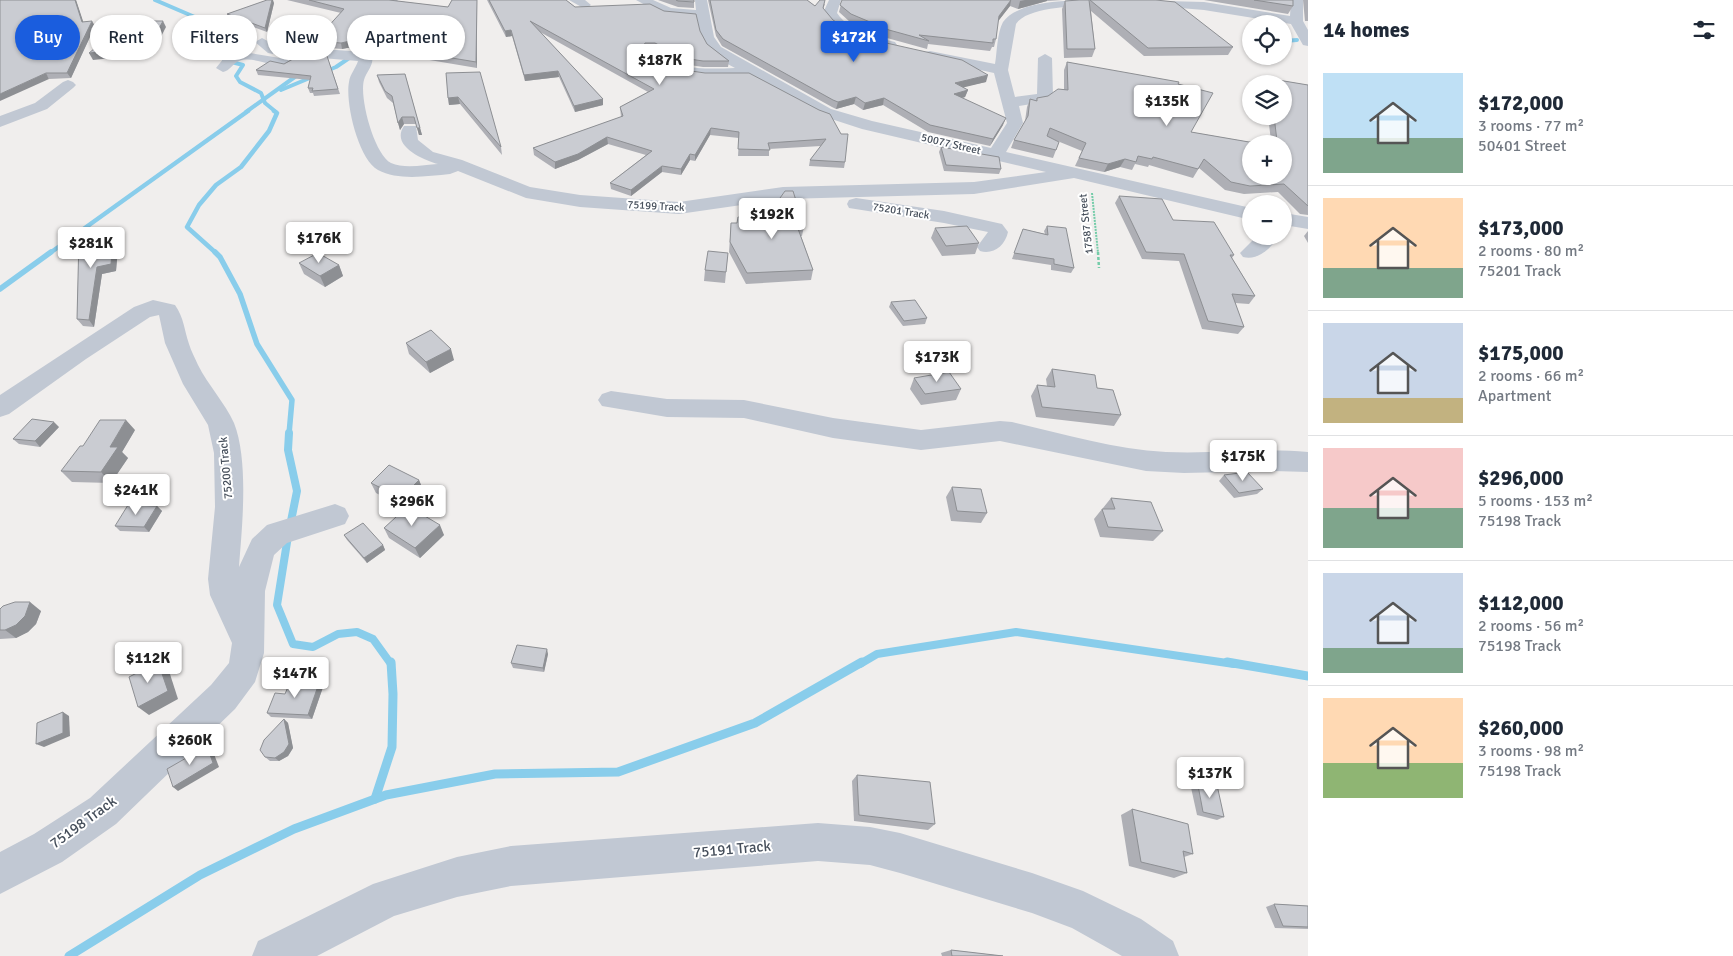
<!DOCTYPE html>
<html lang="en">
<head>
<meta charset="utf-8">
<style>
  body { margin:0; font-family:Signika,sans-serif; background:#f2f2f3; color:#1f2937; height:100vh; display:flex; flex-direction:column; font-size:19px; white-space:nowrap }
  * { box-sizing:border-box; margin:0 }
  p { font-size:16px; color:#747a83 }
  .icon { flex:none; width:28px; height:28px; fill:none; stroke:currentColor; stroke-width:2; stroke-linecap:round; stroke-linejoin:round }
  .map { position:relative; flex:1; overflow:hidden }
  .details { display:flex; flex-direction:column; background:#fff; width:425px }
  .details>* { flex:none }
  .banner { position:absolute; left:15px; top:15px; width:475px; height:45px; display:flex; gap:10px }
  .tools { position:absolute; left:1242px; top:15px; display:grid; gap:10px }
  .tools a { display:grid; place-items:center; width:50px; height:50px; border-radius:50%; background:#fff; box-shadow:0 1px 4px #0004; font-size:25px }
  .price { position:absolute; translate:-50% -42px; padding:0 11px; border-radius:5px; background:#fff; color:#222; font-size:16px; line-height:32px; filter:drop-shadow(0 1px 2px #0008) }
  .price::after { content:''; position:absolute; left:50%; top:30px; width:15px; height:11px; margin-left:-8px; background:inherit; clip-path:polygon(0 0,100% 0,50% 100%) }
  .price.current { background:#1a5dde; color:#fff }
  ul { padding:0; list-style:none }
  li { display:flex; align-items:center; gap:15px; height:125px; padding:0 15px }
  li+li { border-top:1px solid #e0e1e3 }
  li span { display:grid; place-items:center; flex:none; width:140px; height:100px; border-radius:0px; color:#555 }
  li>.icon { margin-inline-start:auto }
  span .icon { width:60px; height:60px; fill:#fffc; stroke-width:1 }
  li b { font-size:21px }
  h2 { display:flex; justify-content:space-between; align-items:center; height:60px; padding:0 15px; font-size:21px }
  .pill { padding:0 18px; border-radius:22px; background:#fff; box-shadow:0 1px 4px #0004; font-size:18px; line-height:45px }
  .pill.current { background:#1a5dde; color:#fff }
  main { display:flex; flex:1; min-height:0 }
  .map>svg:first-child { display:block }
</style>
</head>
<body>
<main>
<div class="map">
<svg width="1308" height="956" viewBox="0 0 1308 956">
  <rect width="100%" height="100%" fill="#f0eeed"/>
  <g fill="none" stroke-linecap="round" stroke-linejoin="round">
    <g stroke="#89cdeb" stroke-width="4">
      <polyline points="155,0 218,27 225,43 224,60 243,65 236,76 240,82 261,93 265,103 276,112"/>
      <polyline points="1284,41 1297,40"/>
      <polyline points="281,90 336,67 361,50"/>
      <polyline points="246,112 299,74"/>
    </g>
    <g stroke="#89cdeb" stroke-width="4.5">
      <polyline points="50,253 248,111"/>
      <polyline points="216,253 187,227 199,205 216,185 241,167 269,131 277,113 274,111"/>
    </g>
    <g stroke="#89cdeb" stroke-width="5.5">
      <polyline points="215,252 220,257 240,294 257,344 292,400 289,434"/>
      <polyline points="0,289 51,252"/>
    </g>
    <g stroke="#89cdeb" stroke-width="8">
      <polyline points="289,433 288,450 297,491 290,526"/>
      <polyline points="288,536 277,605 293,644 313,647 338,634 357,632 373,639 391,664"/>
      <polyline points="860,664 877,654 1016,632 1234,664"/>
    </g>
    <g stroke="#89cdeb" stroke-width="9">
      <polyline points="1227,662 1308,676"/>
      <polyline points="375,799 392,747 393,694 391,662"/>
      <polyline points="69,956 200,875 294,829 386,795 495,774 618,772 755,723 862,662"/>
    </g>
    <polyline stroke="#74cca9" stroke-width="2" stroke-dasharray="2 1" stroke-linecap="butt" points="1092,193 1098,253"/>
    <polyline stroke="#74cca9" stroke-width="2.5" stroke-dasharray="3 2" stroke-linecap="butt" points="1098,252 1099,268"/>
    <g fill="#c1c8d3" fill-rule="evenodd">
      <polygon points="569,0 585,0 591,5 585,9"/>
      <path d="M 636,0 L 653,0 L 671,8 L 696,10 L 695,0 L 707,0 L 714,37 L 721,47 L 831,109 L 872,121 L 991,148 L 1007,123 L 994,73 L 925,58 L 923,55 L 925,52 L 930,51 L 995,64 C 997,52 997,33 1003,22 C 1018,0 1073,0 1098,0 L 1092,4 C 1072,7 1027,7 1016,24 L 1008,70 L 1015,97 L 1037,94 L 1038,58 L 1045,54 L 1052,58 L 1053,96 L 1044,102 L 1019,106 L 1023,123 L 1006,152 L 1251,208 L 1251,220 L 1074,178 L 974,194 L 783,199 L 679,214 L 580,207 L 526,198 L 458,171 L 450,174 C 428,176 398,181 378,170 C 358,159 345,102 349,82 C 350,74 356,68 358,61 L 273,54 L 268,53 L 255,42 L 262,38 L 277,46 L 351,51 L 371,55 C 376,63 366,72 364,80 C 359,97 374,154 391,163 C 404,169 424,165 438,164 C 424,160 390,146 404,126 L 416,126 L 418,140 L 433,152 L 462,160 L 530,187 L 580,195 L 679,202 L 783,187 L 974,182 L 1046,172 L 862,129 L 819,115 L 748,76 L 715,77 L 679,74 L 656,67 L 643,54 L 645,51 L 655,51 C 676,71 707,69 735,68 C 710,55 701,46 697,18 L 664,15 Z"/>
      <path d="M 829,0 L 841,0 L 837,13 C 850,32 874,37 895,42 L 897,45 L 895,48 L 890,49 C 863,43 839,37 823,13 Z"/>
      <polygon points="1126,0 1204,2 1290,16 1291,0 1303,0 1303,21 1308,30 1308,46 1303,45 1291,24 1204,10 1132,4"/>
      <path d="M 244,52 L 286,59 L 293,63 L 286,67 C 272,66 252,56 239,61 C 232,64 230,71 223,72 L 216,68 L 224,58 Z"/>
      <polygon points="68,80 73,82 76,85 73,88 47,109 0,127 0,116 35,103 63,82"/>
      <path d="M 856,198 L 944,211 L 1002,224 L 1008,232 C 1005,246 993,255 980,251 L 977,247 L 988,232 L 944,223 L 849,208 L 847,204 L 849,200 Z"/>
      <polygon points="1284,213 1308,217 1308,229 1284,225"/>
      <path d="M 1257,236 L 1279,236 C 1271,248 1258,261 1243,257 L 1240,253 Z"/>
      <path d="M 153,300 L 175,305 C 184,318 184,329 189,344 C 191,351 195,358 198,365 C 208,385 225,403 234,423 C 249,461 242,527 239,567 L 252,539 L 267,525 L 335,504 L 345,508 L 349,516 L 345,524 L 287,543 L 274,555 L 265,591 L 264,653 L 255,682 L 235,709 L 116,824 L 62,862 L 0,894 L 0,852 L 34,834 L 90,798 L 211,685 L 229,663 L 232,643 L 210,595 L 208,579 L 215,507 L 214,453 L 208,425 L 183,384 L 165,343 L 159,315 L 150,317 L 86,359 L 9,414 L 0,417 L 0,395 L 134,307 Z"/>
      <path d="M 611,391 L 667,399 L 744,400 L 833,418 L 921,430 L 1000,421 L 1012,422 C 1063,434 1114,449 1166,452 C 1214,454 1261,448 1308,452 L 1308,472 L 1273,471 L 1184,473 L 1146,471 L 1000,441 L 921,450 L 833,438 L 744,418 L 667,417 L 602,406 L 598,400 L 602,394 Z"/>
      <polygon points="818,823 870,827 900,833 1032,873 1083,891 1141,919 1173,941 1179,956 1122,956 1072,928 1032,913 900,873 870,865 818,861 511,886 457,897 394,916 317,956 252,956 258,941 373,884 457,857 511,846"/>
    </g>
  </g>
  <g fill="#aeafb5">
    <polygon points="0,0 76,0 83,22 95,26 71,78 49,79"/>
    <polygon points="287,0 398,0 397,1 448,7 452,0 477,0 477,68 352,47 342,49 317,47 315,41 341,13"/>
    <polygon points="487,0 566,0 575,7 700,31 707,44 729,61 728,67 703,67 683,64 655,49 645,49 644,52 655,62 664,67 819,110 845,162 844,168 809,166 810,160 821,146 769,149 769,156 738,156 739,138 710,135 695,161 690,160 681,175 662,172 631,196 611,189 610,183 646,155 608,144 578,160 555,169 534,155 533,148 621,117 620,107 648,92 540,32 603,99 603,105 575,112 559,77 525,81 512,36 506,37"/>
    <polygon points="658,0 694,0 694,8 678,7"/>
    <polygon points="708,0 807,0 815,6 825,4 823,9 833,20 851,32 986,82 962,87 968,90 965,97 963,98 1003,125 990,146 928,132 883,105 863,110 854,104 836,109 832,107 722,46 716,36"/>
    <polygon points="842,0 1063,0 1047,1 1018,9 1010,6 998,21 996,39 994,47 992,47 990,51 928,44 927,49 887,38 850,22 839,12"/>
    <polygon points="1079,0 1156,0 1233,47 1228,55 1144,56 1091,11 1095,49 1092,57 1064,58 1062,9 1065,1"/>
    <polygon points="1197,0 1293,0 1293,6 1288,14 1204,0"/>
    <polygon points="1303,0 1308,0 1308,21 1305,21"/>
    <polygon points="274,3 267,32 229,18 227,14"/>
    <polygon points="284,52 327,56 340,94 314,96 313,93 310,93 308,88 310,80 258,75 256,70 284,64 290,60 286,57"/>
    <polygon points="1067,62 1178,84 1191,132 1249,142 1271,141 1268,116 1284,116 1284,84 1275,84 1278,80 1308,85 1308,215 1300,214 1278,192 1244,194 1225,190 1199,168 1193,178 1149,165 1148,167 1135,164 1132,170 1120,167 1104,172 1075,166 1082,151 1050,138 1056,150 1053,158 1011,148 1014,140 1025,121 1027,107 1030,99 1036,101 1037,98 1048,96 1064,89 1064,70"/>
    <polygon points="446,73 501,147 502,155 460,104 449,105"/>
    <polygon points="405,74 422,135 419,135 416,124 404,124 400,130 393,103 387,98 379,82 377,75"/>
    <polygon points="941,147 1001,169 999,174 944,171 939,152"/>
    <polygon points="1119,196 1173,220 1234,255 1232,258 1255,296 1249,304 1235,303 1244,327 1238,334 1202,329 1179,261 1142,259 1115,203"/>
    <polygon points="775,205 804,226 802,236 801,236 813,270 811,280 746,284 729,252 731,223 737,223 775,219 774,215"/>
    <polygon points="1047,226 1074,268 1071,273 1051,270 1051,265 1012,259 1023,229 1045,234 1044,231"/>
    <polygon points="935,228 979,243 975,254 942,256 931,238"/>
    <polygon points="1308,231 1308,243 1304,236"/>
    <polygon points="79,237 118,248 116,271 102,274 94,327 83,326 77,319"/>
    <polygon points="728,253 725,283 704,281 705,270"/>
    <polygon points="299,263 339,265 343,276 325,287 304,274"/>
    <polygon points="891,302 927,318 925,324 903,326 889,307"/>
    <polygon points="406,343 454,360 430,373 409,354"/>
    <polygon points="1052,369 1097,388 1121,415 1114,426 1036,417 1031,396 1037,385 1047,386 1046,379"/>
    <polygon points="914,378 961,389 956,400 921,405 910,389"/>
    <polygon points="59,427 40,447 19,444 13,439"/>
    <polygon points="135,430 122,452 128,458 111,483 72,482 61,471"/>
    <polygon points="1224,475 1263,489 1257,494 1234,498 1219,481"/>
    <polygon points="419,480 423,490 408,506 444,535 420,558 389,538 384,528 406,508 376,493 371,483"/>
    <polygon points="952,487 987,513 981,523 951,521 946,497"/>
    <polygon points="1111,498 1163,531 1153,541 1100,537 1094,519 1102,509 1103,509 1103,508"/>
    <polygon points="157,506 162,511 149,532 120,531 115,526"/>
    <polygon points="344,535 383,545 385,550 367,563 347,540"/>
    <polygon points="0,609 41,611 36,624 28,632 16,638 0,639"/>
    <polygon points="548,654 544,672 513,668 511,663"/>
    <polygon points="323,687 312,719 271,717 267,713 285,694"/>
    <polygon points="284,719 288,723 293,748 288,756 279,761 270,761 265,757"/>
    <polygon points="857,775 935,824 928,830 854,821 852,781"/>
    <polygon points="1197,780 1224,817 1217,820 1197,815 1190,783"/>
    <polygon points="1132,809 1193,854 1184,857 1187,873 1174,878 1129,866 1121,815"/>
    <polygon points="1274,904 1308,906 1308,929 1275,928 1266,907"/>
    <polygon points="951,950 1003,956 942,956 941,953"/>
  </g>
  <g fill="#8d8f93">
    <polygon points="75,0 76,0 85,27 82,22"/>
    <polygon points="272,0 273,0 274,3 267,32 265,28"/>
    <polygon points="477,0 477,68 476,62"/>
    <polygon points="1011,0 1010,6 996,24 999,16"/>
    <polygon points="1025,0 1047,0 1047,1 1018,9 1020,1"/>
    <polygon points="92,21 95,26 71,78 67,73"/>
    <polygon points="163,21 166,27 152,54 93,60 89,53"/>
    <polygon points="511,30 512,36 506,37 505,31"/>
    <polygon points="350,41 352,47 342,49 341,43"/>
    <polygon points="645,43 645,49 642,55 642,49"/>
    <polygon points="558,71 559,77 525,81 524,75"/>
    <polygon points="46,73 49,79 0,101 0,94"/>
    <polygon points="988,75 986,82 953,90 955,83"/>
    <polygon points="968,90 965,97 952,100 954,94"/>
    <polygon points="458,97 460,104 449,105 448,98"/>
    <polygon points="856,97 854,104 836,109 838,102"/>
    <polygon points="884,98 883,105 863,110 865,103"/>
    <polygon points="603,99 603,105 575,112 574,106"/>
    <polygon points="402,117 404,124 400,130 398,123"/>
    <polygon points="1006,118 1003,125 990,146 993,139"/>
    <polygon points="417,128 420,128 422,135 419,135"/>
    <polygon points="711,128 710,135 695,161 695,155"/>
    <polygon points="607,137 608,144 578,160 555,169 555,162"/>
    <polygon points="690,154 690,160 681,175 681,169"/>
    <polygon points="1125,159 1120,167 1104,172 1108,164"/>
    <polygon points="662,166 662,172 631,196 631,190"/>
    <polygon points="113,241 118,248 116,271 102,274 94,327 89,320 97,267"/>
    <polygon points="339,265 343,276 325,287 320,276"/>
    <polygon points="451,349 454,360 430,373 426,362"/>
    <polygon points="126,420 135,430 122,452 128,458 111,483 101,472 110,447"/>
    <polygon points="54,422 59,427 40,447 35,441"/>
    <polygon points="419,480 423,490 406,508 401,498"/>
    <polygon points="157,506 162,511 149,532 144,527"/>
    <polygon points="440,525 444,535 420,558 415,548"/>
    <polygon points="383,545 385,550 367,563 364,558"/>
    <polygon points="30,602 41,611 36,624 28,632 16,638 5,630"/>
    <polygon points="547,649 548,654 544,672 543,668"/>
    <polygon points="158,662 169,671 178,699 149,715 138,707"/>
    <polygon points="319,683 323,687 312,719 308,715"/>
    <polygon points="63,712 69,716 70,736 44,747 36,744"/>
    <polygon points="284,719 288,723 293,748 288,756 279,761 275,758"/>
    <polygon points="207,746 212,749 219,767 178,791 173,787"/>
  </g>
  <g fill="#caccd2" stroke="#8d8f93" fill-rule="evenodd">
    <polygon points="0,0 75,0 82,22 92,21 67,73 46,73 0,94"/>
    <polygon points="267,0 272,0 265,28 227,14"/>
    <polygon points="309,0 389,0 448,7 452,0 477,0 476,62 350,41 341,43 315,41 344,9"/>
    <polygon points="489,0 566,0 575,7 650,4 664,11 696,14 700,31 707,44 729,61 703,61 683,58 655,43 645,43 642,49 655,62 664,67 705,73 749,73 819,110 830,114 841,134 848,134 845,162 810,160 826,139 768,143 770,150 738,149 739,132 711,128 695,155 690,154 681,169 662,166 631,190 610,183 652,151 607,137 578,154 555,162 533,148 623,116 620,107 654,89 530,21 603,99 574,106 558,71 524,75 511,30 505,31"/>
    <polygon points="676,0 694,0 694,2 678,1"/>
    <polygon points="710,0 807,0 815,6 820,0 825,0 823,8 833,20 851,32 873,40 962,60 988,75 955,83 968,90 954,94 1006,118 993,139 930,125 884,98 865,103 856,97 838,102 833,100 723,39 716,30"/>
    <polygon points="842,0 1011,0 999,16 996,39 993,39 993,43 919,35 929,41 889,30 851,14 840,5"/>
    <polygon points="1079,0 1089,0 1095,49 1067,49 1065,1"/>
    <polygon points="1090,0 1156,0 1175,2 1233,47 1148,48"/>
    <polygon points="1254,0 1293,0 1293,6"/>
    <polygon points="128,21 163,21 149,47 89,53"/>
    <polygon points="284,52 327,56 338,89 312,91 313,88 308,88 311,76 256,70 270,61 284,64 293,59"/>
    <path d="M 1067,62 L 1179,82 L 1178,84 L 1213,93 L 1191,132 L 1249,142 L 1277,141 L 1274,116 L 1284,116 L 1284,84 L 1278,84 L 1278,80 L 1308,85 L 1308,206 L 1284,184 L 1250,186 L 1231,182 L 1204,159 L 1198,169 L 1153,157 L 1152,159 L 1138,156 L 1136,162 L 1125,159 L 1108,164 L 1079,158 L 1086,143 L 1050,128 L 1047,136 L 1059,142 L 1056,150 L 1014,140 L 1028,116 L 1030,99 L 1037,101 L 1037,98 L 1048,96 L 1058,89 L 1068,90 ZM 1251,144 L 1284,144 L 1284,176 L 1251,176 Z"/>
    <polygon points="480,72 501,147 458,97 448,98 446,73"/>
    <polygon points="405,74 420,128 417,128 414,117 402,117 398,123 392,96 385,91 377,75"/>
    <polygon points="941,147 999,157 1001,169 946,165"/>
    <polygon points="785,191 793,191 804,226 797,226 813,270 747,273 730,242 731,223 737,223 738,217 779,219 775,205"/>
    <polygon points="1119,196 1162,199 1173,220 1214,222 1234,255 1230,255 1255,296 1232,294 1244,327 1208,321 1184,254 1146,252"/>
    <polygon points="967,226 979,243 946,246 935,228"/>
    <polygon points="1047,226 1066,228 1074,268 1054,264 1054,259 1014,253 1023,229 1048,235"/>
    <polygon points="102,233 113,241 111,264 97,267 89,320 77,319 79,237"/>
    <polygon points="708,251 728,253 726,272 705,270"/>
    <polygon points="318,253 339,265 320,276 299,263"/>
    <polygon points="915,300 927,318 904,321 891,302"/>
    <polygon points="431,330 451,349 426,362 406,343"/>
    <polygon points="1052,369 1095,375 1097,388 1113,390 1121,415 1042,407 1037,385 1055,387"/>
    <polygon points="949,372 961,389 925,394 914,378"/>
    <polygon points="32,419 54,422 35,441 13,439"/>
    <polygon points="100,420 126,420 110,447 118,447 101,472 61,471 80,446 83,446"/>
    <polygon points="389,465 419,480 401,498 371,483"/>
    <polygon points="1247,472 1263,489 1239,493 1224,475"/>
    <polygon points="952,487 981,489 987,513 957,511"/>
    <polygon points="1111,498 1151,502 1163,531 1108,527 1102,509 1115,509"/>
    <polygon points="128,505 157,506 144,527 115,526"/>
    <polygon points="408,506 440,525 415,548 384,528"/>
    <polygon points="363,523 383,545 364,558 344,535"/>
    <polygon points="15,602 30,602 25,616 16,625 5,630 0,630 0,609 3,606"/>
    <polygon points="517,645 547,649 543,668 511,663"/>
    <polygon points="158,662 168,691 138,707 129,677"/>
    <polygon points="290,682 319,683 308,715 267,713 275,693 285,694"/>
    <polygon points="63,712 63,733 36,744 37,723"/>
    <polygon points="284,719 289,744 284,752 275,758 265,757 260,750 264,740"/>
    <polygon points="207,746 213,763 173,787 167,769"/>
    <polygon points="857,775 930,782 935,824 859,815"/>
    <polygon points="1197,780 1217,785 1224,817 1203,812"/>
    <polygon points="1132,809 1188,824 1193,854 1183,851 1187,873 1141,862"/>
    <polygon points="1274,904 1308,906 1308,927 1283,926"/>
    <polygon points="951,950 1003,956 952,956"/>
  </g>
  <g text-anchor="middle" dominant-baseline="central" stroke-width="4" stroke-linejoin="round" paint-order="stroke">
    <g font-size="11" fill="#464f5b" stroke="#fff">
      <text transform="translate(951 144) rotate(13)">50077 Street</text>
      <text transform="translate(656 206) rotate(3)">75199 Track</text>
      <text transform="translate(901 211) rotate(9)">75201 Track</text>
      <text transform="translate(1086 224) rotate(-96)">17587 Street</text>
    </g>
    <g font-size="12" fill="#464f5b" stroke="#fff">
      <text transform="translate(226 468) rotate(-95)">75200 Track</text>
    </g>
    <g font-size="15" fill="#464f5b" stroke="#fff">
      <text transform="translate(83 822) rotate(-36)">75198 Track</text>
      <text transform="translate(732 849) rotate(-5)">75191 Track</text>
    </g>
  </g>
</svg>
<div class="tools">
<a><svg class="icon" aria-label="locate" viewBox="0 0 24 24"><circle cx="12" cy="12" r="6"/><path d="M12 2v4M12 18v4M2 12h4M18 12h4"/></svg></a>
<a><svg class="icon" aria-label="layers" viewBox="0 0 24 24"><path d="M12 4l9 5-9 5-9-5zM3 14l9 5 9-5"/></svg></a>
<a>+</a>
<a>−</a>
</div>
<b class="price current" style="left:854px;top:63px">$172K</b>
<b class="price" style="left:660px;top:86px">$187K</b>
<b class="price" style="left:1167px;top:127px">$135K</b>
<b class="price" style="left:772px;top:240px">$192K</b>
<b class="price" style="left:319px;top:264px">$176K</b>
<b class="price" style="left:91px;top:269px">$281K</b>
<b class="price" style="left:937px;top:383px">$173K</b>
<b class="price" style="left:1243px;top:482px">$175K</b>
<b class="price" style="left:136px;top:516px">$241K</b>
<b class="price" style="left:412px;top:527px">$296K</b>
<b class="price" style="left:148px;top:684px">$112K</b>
<b class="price" style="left:295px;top:699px">$147K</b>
<b class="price" style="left:190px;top:766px">$260K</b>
<b class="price" style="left:1210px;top:799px">$137K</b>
<div class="banner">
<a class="pill current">Buy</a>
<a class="pill">Rent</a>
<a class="pill">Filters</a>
<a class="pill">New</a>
<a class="pill">Apartment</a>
</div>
</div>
<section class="details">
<h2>14 homes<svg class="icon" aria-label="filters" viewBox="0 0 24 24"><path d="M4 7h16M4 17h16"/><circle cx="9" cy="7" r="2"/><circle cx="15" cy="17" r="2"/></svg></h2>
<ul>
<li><span style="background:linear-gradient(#bfe0f5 65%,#7fa58c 0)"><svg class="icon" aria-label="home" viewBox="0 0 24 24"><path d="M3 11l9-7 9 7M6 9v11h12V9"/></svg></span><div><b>$172,000</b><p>3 rooms · 77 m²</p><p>50401 Street</p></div></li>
<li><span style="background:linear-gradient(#ffd9b3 70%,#7fa58c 0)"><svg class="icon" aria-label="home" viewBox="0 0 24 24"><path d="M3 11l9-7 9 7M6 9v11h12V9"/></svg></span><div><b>$173,000</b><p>2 rooms · 80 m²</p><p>75201 Track</p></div></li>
<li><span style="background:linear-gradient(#c9d6e8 75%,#c2b280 0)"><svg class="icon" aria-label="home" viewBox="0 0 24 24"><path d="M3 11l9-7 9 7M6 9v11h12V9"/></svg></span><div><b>$175,000</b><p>2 rooms · 66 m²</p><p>Apartment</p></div></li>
<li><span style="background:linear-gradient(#f6c9c9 60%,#7fa58c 0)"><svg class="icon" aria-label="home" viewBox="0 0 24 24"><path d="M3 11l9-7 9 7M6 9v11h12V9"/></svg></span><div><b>$296,000</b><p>5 rooms · 153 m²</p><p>75198 Track</p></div></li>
<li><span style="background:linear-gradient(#c9d6e8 75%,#7fa58c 0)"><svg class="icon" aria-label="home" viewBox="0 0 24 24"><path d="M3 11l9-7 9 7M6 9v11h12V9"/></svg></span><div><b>$112,000</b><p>2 rooms · 56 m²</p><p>75198 Track</p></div></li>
<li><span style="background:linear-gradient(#ffd9b3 65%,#8fb573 0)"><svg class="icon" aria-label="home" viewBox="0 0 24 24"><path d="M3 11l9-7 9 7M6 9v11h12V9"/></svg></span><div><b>$260,000</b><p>3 rooms · 98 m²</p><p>75198 Track</p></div></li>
</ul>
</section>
</main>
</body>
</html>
